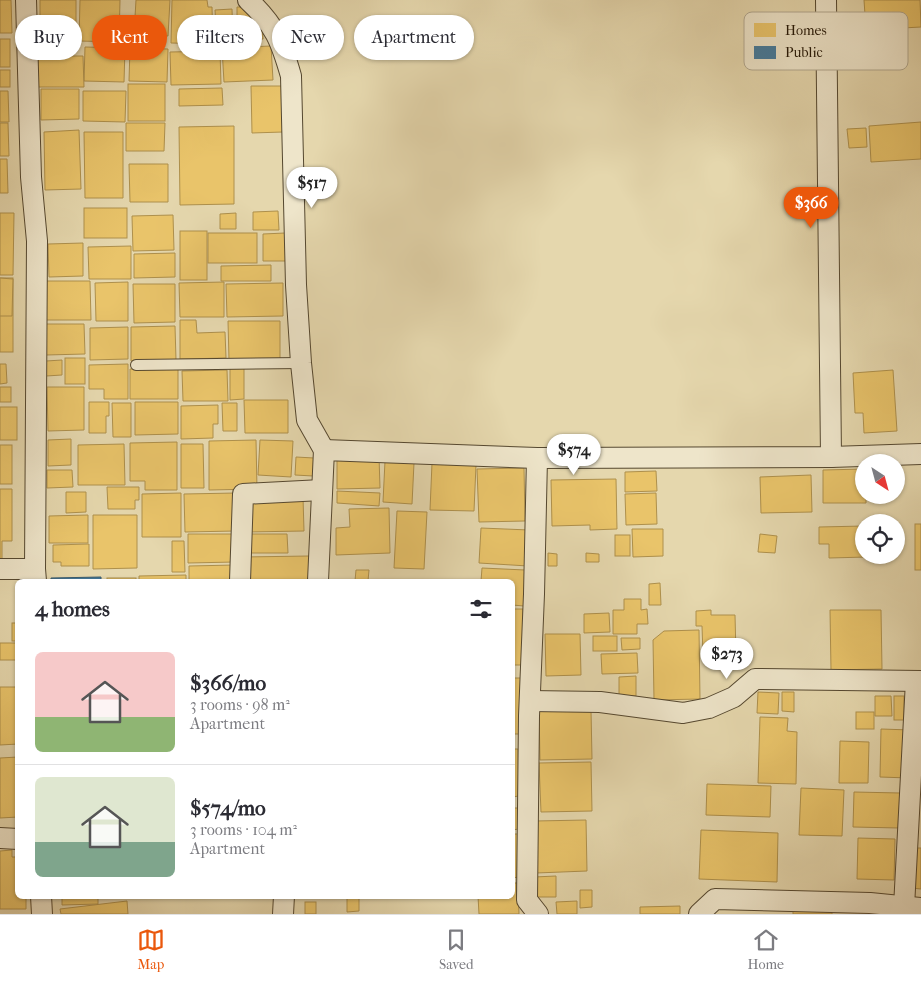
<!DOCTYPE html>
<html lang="en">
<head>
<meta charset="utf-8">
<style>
  body { margin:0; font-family:"IM FELL French Canon",serif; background:#f2f2f3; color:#2b2b33; height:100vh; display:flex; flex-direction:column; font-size:19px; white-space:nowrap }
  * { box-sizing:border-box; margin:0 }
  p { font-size:16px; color:#7c7c81 }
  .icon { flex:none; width:28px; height:28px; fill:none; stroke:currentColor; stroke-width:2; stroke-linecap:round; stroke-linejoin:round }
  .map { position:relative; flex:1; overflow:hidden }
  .drawer { position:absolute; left:15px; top:579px; width:500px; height:320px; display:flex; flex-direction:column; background:#fff; border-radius:8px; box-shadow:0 1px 4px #0004 }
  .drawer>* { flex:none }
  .hud { position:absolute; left:15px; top:15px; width:500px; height:45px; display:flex; gap:10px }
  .needle { width:32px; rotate:144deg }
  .buttons { position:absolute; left:855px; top:454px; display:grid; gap:10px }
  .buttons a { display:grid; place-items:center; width:50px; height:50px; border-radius:50%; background:#fff; box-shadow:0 1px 4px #0004; font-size:25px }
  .price { position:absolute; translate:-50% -42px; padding:0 11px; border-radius:18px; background:#fff; color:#222; font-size:16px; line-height:32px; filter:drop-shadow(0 1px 2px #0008) }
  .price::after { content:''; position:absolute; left:50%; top:30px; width:15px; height:11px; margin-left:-8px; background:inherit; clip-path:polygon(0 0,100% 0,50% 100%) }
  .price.on { background:#ea580c; color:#fff }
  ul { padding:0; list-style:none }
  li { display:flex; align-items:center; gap:15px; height:125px; padding:0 20px }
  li+li { border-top:1px solid #e1e1e2 }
  li span { display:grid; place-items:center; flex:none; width:140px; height:100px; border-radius:8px; color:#555 }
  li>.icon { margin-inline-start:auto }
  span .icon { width:60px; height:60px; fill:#fffc; stroke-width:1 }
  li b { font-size:21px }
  h2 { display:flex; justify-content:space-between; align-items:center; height:60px; padding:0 20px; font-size:21px }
  .chip { padding:0 18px; border-radius:22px; background:#fff; box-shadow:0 1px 4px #0004; font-size:18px; line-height:45px }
  .chip.on { background:#ea580c; color:#fff }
  .tab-bar { display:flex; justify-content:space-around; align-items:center; height:70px; border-top:1px solid #e1e1e2; background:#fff; font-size:14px; color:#7c7c81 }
  .tab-bar a { display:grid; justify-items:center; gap:2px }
  .tab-bar .on { color:#ea580c }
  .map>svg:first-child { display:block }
</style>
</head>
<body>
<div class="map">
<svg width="921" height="914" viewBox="0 0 921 914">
  <rect width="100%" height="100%" fill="#e5d7ad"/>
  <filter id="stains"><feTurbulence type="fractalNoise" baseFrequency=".004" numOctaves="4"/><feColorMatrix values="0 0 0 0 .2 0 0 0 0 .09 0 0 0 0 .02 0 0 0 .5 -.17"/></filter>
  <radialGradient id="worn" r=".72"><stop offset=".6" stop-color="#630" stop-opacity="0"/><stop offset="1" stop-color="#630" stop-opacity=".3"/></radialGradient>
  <g fill="#e9c46a" stroke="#ae904c">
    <polygon points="0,0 11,0 12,33 0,33"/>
    <rect x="40" y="0" width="36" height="50"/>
    <polygon points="80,0 120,0 119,42 79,41"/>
    <polygon points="136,0 170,0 168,36 134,34"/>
    <polygon points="172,0 207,0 208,7 212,7 213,44 171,43"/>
    <polygon points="864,0 920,0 921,27 866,30"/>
    <polygon points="237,7 253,7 252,21 237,20"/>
    <polygon points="232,9 233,41 217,42 215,10"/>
    <polygon points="262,24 263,39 237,40 236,25"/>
    <rect x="0" y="39" width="10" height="28"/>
    <polygon points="271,46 273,80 224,82 222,48"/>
    <polygon points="85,47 125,48 124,82 84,81"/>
    <polygon points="130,48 168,49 167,82 129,81"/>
    <polygon points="220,51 221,84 171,85 170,52"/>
    <polygon points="37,56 83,56 84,87 37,87"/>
    <rect x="0" y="70" width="10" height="17"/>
    <rect x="128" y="84" width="37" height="37"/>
    <polygon points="251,86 283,86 283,132 252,133"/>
    <polygon points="222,88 223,105 179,106 179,89"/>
    <polygon points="41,89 79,89 79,119 41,120"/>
    <polygon points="0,91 8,91 9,122 0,122"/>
    <polygon points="83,91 126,91 125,122 83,121"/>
    <polygon points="921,122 921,159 871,162 869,126"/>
    <polygon points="0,123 8,123 9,156 0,156"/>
    <polygon points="126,123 165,123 164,151 126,151"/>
    <polygon points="234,126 234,204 180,205 179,127"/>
    <polygon points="866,128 867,147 849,148 847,129"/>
    <polygon points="79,130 81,189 45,190 44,132"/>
    <polygon points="84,132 123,132 123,198 85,198"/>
    <polygon points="0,159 7,159 8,193 0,193"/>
    <polygon points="129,164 168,164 168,202 130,202"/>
    <rect x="84" y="208" width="43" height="30"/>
    <polygon points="278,211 279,230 253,230 253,212"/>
    <polygon points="0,213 14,213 13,275 0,275"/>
    <polygon points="236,213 236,229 220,229 220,214"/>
    <polygon points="173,215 174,250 133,251 132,216"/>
    <rect x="180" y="231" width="27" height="49"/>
    <rect x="208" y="233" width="49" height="30"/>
    <polygon points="285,233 286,261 263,261 263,234"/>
    <polygon points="83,243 83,276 49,277 48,244"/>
    <polygon points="131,246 131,279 89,279 88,247"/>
    <polygon points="175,253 175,277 134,278 134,254"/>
    <polygon points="271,265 271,281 221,281 221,266"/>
    <rect x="0" y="278" width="13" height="74"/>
    <polygon points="0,278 13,279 12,316 0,316"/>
    <polygon points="44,281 90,281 91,320 44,320"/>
    <polygon points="128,282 128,321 96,321 95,283"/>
    <polygon points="224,282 224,317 180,317 179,283"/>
    <polygon points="283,283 283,316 227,317 226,284"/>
    <polygon points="133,284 175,284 175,322 134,323"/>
    <polygon points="180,320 196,320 197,333 225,332 226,358 180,359"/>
    <polygon points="228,321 280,321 280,359 229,360"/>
    <polygon points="46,324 84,324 85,354 46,355"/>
    <polygon points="175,326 176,360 131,361 131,327"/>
    <polygon points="128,327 128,359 90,360 90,328"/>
    <rect x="65" y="358" width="20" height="26"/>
    <polygon points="62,360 62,375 46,376 46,361"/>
    <polygon points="0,364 6,364 7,383 0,384"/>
    <polygon points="128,364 128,399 104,399 104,389 89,389 89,365"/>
    <polygon points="230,367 244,367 244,399 230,400"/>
    <polygon points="178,368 178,399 130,399 130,369"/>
    <polygon points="227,370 228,401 183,401 182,371"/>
    <polygon points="893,370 897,431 864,433 863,413 855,413 853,373"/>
    <rect x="0" y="387" width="11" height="15"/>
    <polygon points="47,387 84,387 84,430 48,431"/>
    <polygon points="244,400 288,400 288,433 245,433"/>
    <polygon points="89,402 109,402 109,416 106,416 106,433 89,433"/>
    <polygon points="135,402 178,402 178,434 135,435"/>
    <polygon points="112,403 131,403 131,437 113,437"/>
    <polygon points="222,403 237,403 237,431 223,431"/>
    <polygon points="218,405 218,424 213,424 213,438 181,439 181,406"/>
    <rect x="0" y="407" width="17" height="33"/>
    <polygon points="71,439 71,465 48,466 48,440"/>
    <polygon points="256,440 257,489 209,490 209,441"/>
    <polygon points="260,440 293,441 291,477 258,475"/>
    <polygon points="177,442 177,490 145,490 145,481 130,481 130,443"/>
    <polygon points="124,444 125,485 78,485 78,445"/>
    <polygon points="181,444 203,444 204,488 181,488"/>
    <rect x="0" y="445" width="12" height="39"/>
    <polygon points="379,456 380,488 337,489 337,457"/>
    <polygon points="296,457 314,458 313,476 295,475"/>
    <polygon points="385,461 414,463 412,504 383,502"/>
    <polygon points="432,463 476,465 474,511 430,510"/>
    <polygon points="524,468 525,521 479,522 477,469"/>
    <polygon points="864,469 864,495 866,495 866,503 823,503 823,470"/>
    <polygon points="47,470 72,470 73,487 47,488"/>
    <polygon points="656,471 657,491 625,492 625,472"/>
    <polygon points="811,475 812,512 761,513 760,477"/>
    <polygon points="616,479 617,529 590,530 590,525 552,526 551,480"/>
    <polygon points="107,487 139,487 139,500 135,500 135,509 108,509"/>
    <polygon points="0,489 12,489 12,541 2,541 2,560 0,560"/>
    <polygon points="337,491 380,493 379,506 337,503"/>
    <polygon points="66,492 86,492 86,512 66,513"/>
    <polygon points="181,493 181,537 142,537 142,494"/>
    <polygon points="236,493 236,531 185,532 184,494"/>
    <polygon points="656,493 657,524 626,525 625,494"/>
    <polygon points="303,497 304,531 247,532 247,498"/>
    <polygon points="389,508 390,553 336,555 336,528 350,527 349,509"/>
    <polygon points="397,511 427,512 424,569 394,568"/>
    <polygon points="88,515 88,543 49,543 49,516"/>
    <polygon points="93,515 137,515 137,568 93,569"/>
    <rect x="915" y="524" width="6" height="46"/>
    <polygon points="864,526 864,555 867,555 867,557 829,558 829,544 819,544 819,527"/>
    <polygon points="481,528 529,530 528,566 479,563"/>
    <polygon points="632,529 663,529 663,556 633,557"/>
    <polygon points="188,534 235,534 235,562 188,563"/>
    <polygon points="249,534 287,534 288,553 249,553"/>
    <polygon points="760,534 777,536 775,553 758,552"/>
    <rect x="615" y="535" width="15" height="21"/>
    <polygon points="172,541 184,541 185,572 172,572"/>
    <polygon points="89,544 89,566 61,566 61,562 53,562 53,545"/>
    <polygon points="548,553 557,554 557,566 548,566"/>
    <polygon points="586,553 599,554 599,562 586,562"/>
    <polygon points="309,556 309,581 243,581 243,557"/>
    <polygon points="235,565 235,581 189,581 189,566"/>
    <polygon points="482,568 525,570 524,606 512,605 512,581 481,581"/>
    <polygon points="356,570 369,570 368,581 355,581"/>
    <polygon points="186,575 186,581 139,581 139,576"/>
    <rect x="107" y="578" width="29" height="3"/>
    <polygon points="660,583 661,605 649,605 649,584"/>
    <polygon points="624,599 641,599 641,610 647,609 648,624 637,624 637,634 613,634 613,610 624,610"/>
    <polygon points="512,609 523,609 524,665 512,665"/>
    <polygon points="711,610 711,615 735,615 736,654 703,655 702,626 696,626 696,611"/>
    <polygon points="830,610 881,610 882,669 831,670"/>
    <polygon points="609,613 610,632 584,633 584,614"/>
    <rect x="12" y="623" width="6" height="18"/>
    <polygon points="699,630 700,699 654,700 653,640 664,631"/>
    <polygon points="545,634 580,634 581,675 546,676"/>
    <rect x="593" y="636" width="24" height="15"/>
    <polygon points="621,638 640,638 640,649 622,650"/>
    <rect x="0" y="643" width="18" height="17"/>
    <polygon points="637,653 638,673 602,674 601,654"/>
    <polygon points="636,676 636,696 619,696 619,677"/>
    <polygon points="512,678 521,678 522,734 512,734"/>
    <polygon points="0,687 18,687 18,744 0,745"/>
    <polygon points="758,692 779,693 778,714 757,713"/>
    <polygon points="782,692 794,692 794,712 782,711"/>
    <polygon points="875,696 891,696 892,716 875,716"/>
    <rect x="894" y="696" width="10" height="24"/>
    <polygon points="591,710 592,759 540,760 539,711"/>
    <rect x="856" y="712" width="18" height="17"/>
    <polygon points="760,717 788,718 787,731 797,732 796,784 758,783"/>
    <polygon points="881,729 911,730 909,778 880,777"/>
    <polygon points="840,741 869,742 868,783 839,783"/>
    <polygon points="512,749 518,749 519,796 512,797"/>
    <polygon points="18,757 18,817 0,818 0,758"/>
    <polygon points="591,762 592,811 541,812 539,763"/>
    <polygon points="707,784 771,786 770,817 706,815"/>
    <polygon points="801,788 844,790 842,836 799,835"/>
    <polygon points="854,792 900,793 899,828 853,827"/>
    <polygon points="512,808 518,808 519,829 512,830"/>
    <polygon points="586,820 587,871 536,873 535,821"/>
    <polygon points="701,830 778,833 777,882 699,879"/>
    <polygon points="512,834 518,834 519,877 512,878"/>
    <polygon points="858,838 895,839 894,880 857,879"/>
    <polygon points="913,848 921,848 921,889 912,888"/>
    <polygon points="12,850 12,857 18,857 18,896 26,896 26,909 0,909 0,851"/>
    <polygon points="556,876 556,897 534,897 534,877"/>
    <polygon points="512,883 518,883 519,914 479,914 478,896 512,896"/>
    <polygon points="580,890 592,890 592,907 580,908"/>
    <polygon points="62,896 98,896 98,904 62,905"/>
    <rect x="102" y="896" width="24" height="2"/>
    <polygon points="347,896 359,896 359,911 347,912"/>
    <polygon points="127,901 128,914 61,914 60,909"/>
    <polygon points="577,901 577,914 557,914 556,902"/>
    <rect x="305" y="902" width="11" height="12"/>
    <polygon points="793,905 832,906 832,914 793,914"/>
    <polygon points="680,906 680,914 640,914 640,907"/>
  </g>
  <polygon fill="#457b9d" stroke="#3b5d70" points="101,577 101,581 51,581 51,578"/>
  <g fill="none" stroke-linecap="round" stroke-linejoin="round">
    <defs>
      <polyline id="lane" points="136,365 301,363"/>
      <g id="street">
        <polyline points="26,0 31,177 37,241 35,569"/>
        <path d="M 248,0 C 275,25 281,41 291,76 L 296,285 L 301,363 L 307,420 L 324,450"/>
        <polyline points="826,0 831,457"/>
        <polyline points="537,458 534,594 529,716 527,900 538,914"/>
        <polyline points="0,569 35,569 36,581"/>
        <polyline points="240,581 243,494 322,490"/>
        <polyline points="318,581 324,450 537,458 831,457 921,454"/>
        <polyline points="530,701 600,702 683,713 709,708 734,697 755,679 921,681"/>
        <polyline points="0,838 18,839"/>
        <polyline points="41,896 42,914"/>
        <polyline points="904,907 916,681"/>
        <polyline points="283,914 284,896"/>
        <polyline points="699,914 715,899 870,903 921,908"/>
      </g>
    </defs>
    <use href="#lane" stroke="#554830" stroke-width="12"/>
    <use href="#street" stroke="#554830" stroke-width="22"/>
    <use href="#lane" stroke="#eee5ca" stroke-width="10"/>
    <use href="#street" stroke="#eee5ca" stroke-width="20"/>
  </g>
  <rect x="744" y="12" width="164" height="58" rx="8" fill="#eee5ca" stroke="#b2a890" stroke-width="1"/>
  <rect x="754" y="23" width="22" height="14" fill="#e9c46a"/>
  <rect x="754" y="46" width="22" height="13" fill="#457b9d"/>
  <g font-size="14" fill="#251807">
    <text x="785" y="35">Homes</text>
    <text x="785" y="57">Public</text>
  </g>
  <rect width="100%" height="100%" filter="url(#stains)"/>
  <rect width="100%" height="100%" fill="url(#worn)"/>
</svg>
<div class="buttons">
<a><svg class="needle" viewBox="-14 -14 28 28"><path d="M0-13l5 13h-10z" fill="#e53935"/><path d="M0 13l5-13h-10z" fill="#7c7c81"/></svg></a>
<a><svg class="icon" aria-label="locate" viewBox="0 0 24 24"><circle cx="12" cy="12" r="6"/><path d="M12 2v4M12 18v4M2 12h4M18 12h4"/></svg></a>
</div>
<b class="price" style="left:312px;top:209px">$517</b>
<b class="price on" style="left:811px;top:229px">$366</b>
<b class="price" style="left:574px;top:476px">$574</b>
<b class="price" style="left:727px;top:680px">$273</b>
<div class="hud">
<a class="chip">Buy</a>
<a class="chip on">Rent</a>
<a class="chip">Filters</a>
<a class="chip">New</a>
<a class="chip">Apartment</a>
</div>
<section class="drawer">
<h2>4 homes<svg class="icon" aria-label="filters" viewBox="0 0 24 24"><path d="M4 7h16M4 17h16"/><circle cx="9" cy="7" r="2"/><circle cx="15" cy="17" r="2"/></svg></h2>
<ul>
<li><span style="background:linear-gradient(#f6c9c9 65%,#8fb573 0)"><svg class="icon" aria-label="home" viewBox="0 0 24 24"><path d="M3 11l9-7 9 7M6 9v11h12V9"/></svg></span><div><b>$366/mo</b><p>3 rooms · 98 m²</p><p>Apartment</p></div></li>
<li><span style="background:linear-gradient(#dfe7d0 65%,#7fa58c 0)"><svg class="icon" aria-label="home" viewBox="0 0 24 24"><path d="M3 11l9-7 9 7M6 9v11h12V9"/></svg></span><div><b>$574/mo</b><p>3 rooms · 104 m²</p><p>Apartment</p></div></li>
</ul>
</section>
</div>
<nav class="tab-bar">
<a class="on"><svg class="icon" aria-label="map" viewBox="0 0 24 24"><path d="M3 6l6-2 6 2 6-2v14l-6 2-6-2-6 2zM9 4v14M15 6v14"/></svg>Map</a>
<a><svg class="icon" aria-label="saved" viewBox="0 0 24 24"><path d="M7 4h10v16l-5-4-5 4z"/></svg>Saved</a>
<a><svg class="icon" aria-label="home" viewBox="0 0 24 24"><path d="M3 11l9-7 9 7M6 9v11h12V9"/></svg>Home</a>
</nav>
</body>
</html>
